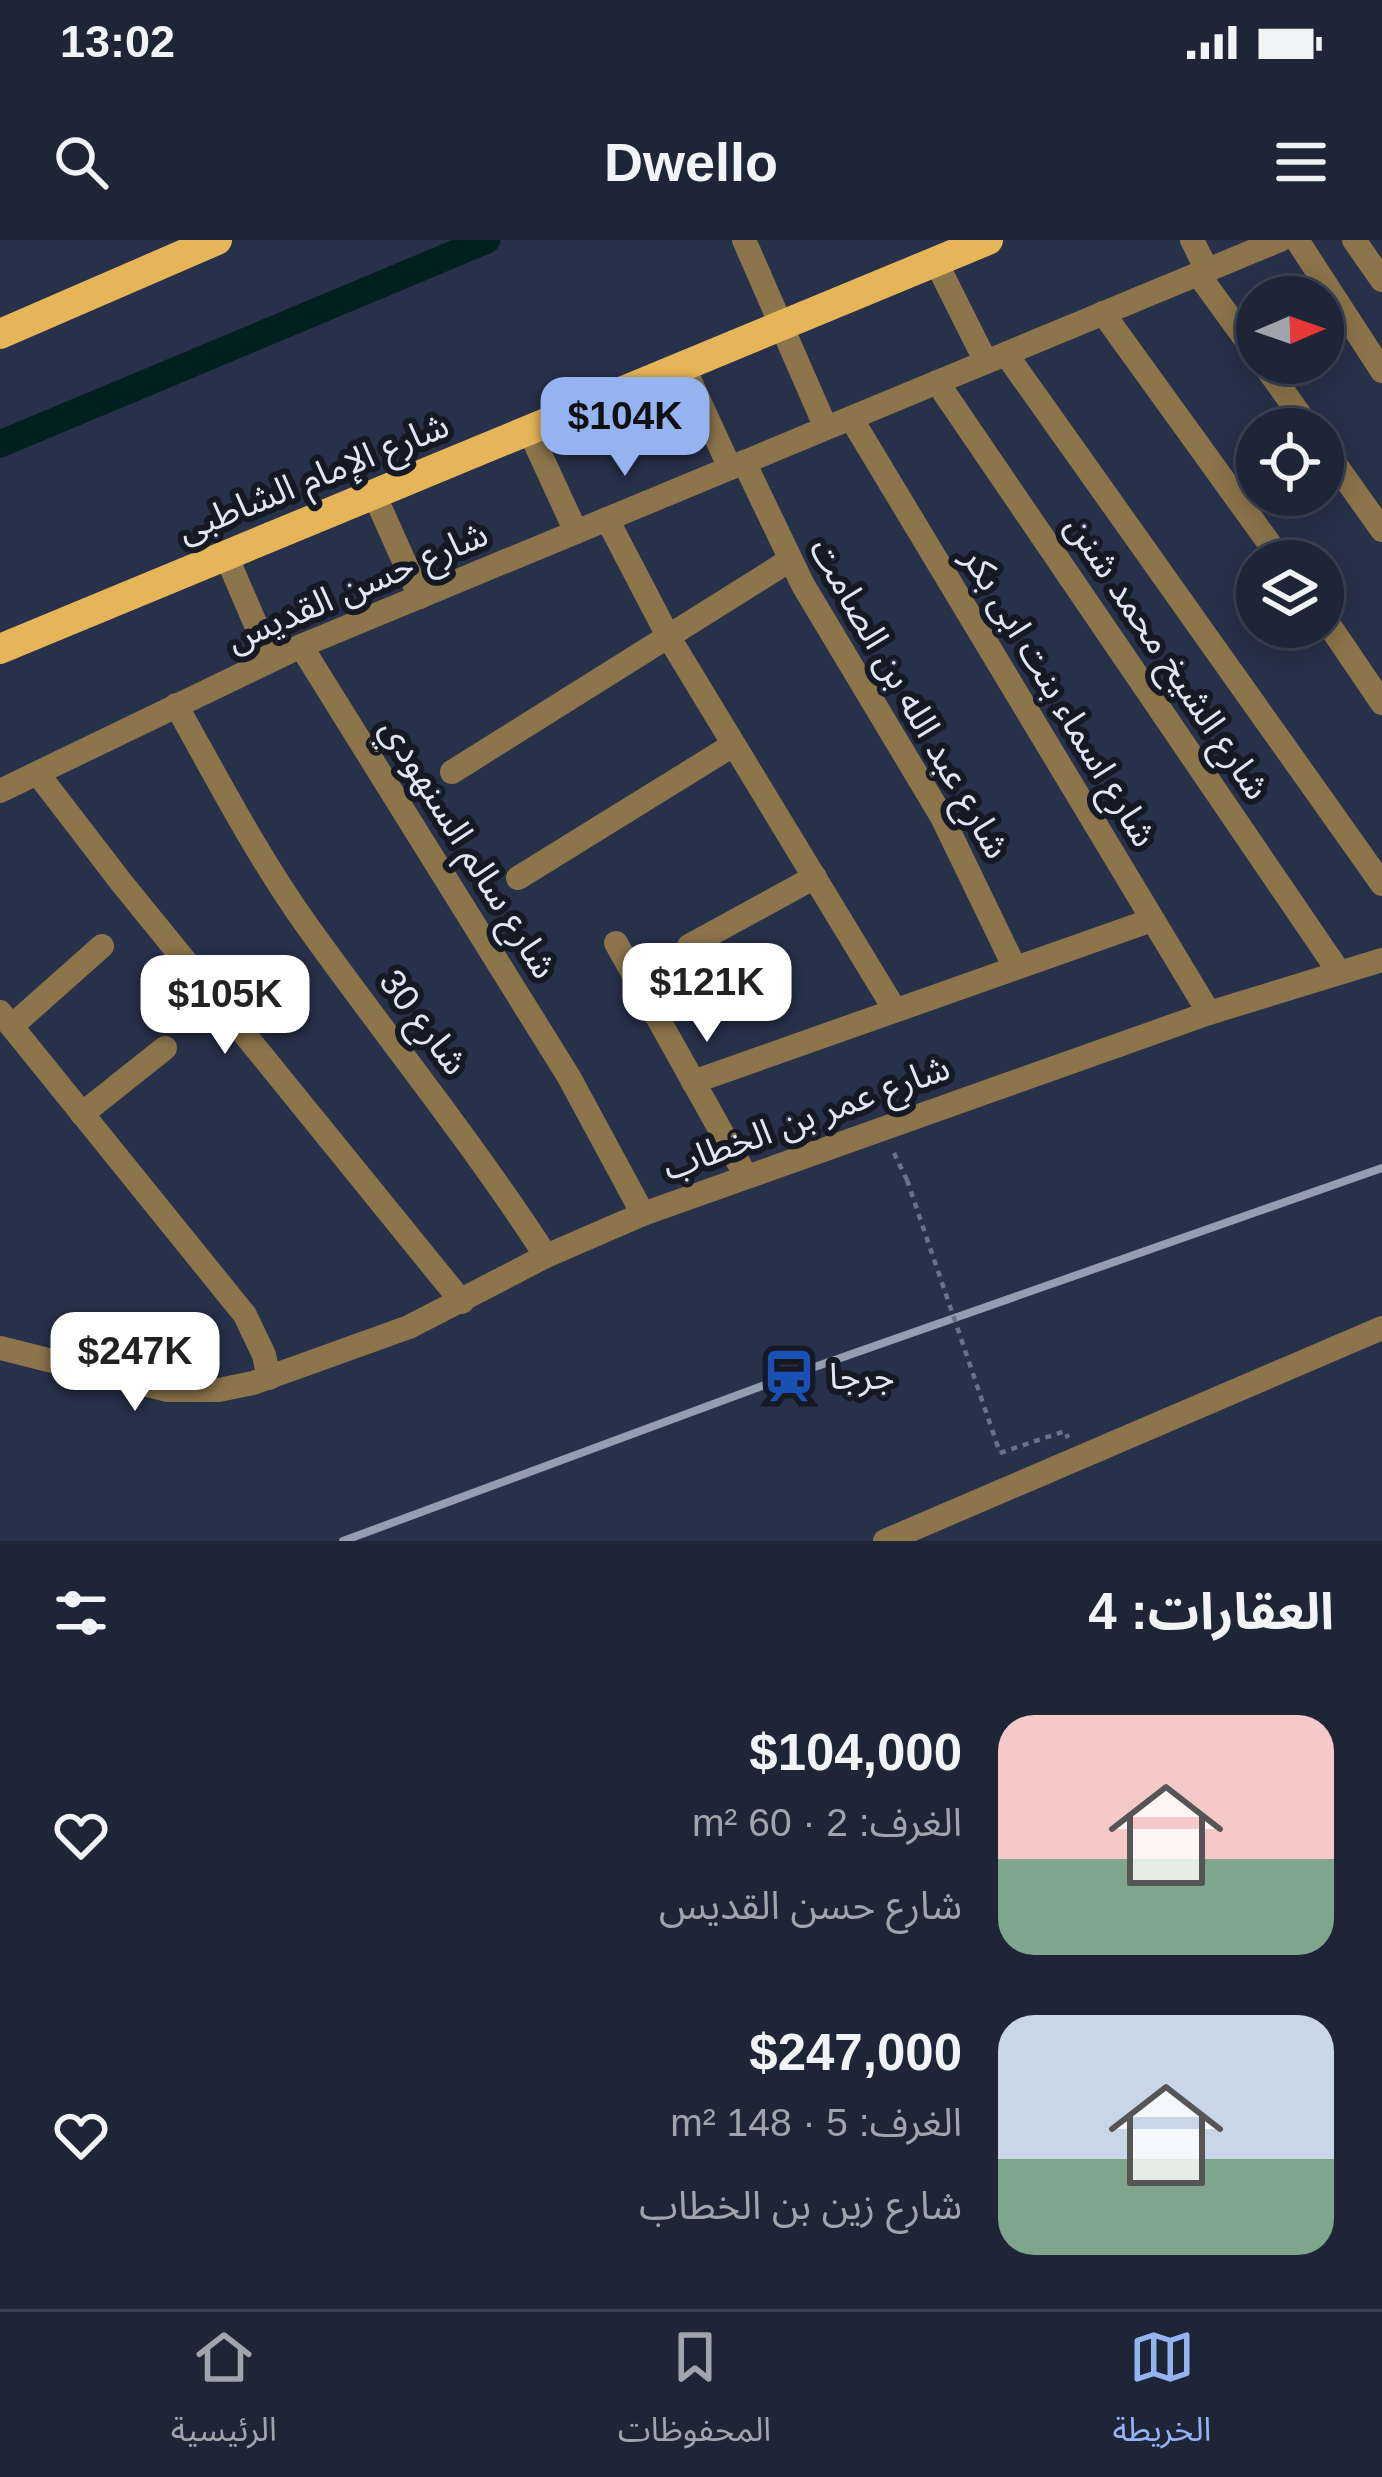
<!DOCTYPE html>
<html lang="ar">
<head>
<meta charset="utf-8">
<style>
  body { margin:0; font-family:Arial,"Noto Sans Arabic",sans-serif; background:#2a3142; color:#f1f3f6; direction:rtl; height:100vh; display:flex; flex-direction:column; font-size:45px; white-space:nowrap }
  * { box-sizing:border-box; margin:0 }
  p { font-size:39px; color:#a0a5ad }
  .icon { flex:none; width:66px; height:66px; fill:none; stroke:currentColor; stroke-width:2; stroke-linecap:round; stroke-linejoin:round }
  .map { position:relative; height:1301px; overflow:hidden; direction:ltr }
  .side { display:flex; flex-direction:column; background:#1d2537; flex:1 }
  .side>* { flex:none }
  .needle { width:78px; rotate:88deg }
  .fabs { position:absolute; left:1236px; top:36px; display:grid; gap:24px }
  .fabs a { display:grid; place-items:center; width:108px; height:108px; border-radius:50%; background:#1d2537; box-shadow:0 6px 30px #0003,0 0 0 3px #3b4252; font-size:60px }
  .price { position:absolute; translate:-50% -102px; padding:0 27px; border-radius:24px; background:#fff; color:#222; font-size:39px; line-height:78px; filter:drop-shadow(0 3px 6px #0008) }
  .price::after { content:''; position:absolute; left:50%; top:72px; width:36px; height:27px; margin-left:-18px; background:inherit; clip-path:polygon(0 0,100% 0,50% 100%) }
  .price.on { background:#95b2f1; color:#111 }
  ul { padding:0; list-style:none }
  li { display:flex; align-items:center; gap:36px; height:300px; padding:0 48px }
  li span { display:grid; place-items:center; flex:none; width:336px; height:240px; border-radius:36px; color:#555 }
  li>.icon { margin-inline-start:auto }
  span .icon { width:144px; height:144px; fill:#fffc; stroke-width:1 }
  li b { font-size:51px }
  h2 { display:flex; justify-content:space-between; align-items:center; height:144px; padding:0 48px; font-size:51px }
  .status { display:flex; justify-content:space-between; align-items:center; height:84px; padding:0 60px; background:#1d2537; direction:ltr }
  .status svg { height:33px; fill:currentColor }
  header { display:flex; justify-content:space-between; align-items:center; height:156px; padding:0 48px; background:#1d2537; font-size:54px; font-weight:800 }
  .tabs { display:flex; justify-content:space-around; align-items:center; height:168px; border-top:3px solid #3b4252; background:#1d2537; font-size:33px; color:#a0a5ad }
  .tabs a { display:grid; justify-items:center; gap:6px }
  .tabs .on { color:#95b2f1 }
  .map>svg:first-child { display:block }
</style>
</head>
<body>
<div class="status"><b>13:02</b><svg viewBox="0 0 49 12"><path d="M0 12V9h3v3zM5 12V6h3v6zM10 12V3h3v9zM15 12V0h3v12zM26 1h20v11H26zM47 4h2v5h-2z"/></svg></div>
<header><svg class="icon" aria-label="menu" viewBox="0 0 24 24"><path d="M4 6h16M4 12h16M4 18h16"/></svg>Dwello<svg class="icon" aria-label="search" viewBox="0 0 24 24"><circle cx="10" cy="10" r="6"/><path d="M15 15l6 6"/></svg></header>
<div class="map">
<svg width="1382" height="1301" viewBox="0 0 1382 1301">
  <rect width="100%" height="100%" fill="#273149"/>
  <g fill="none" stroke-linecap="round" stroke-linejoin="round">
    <polyline stroke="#032021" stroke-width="27" points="0,204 487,0"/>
    <g stroke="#697287" stroke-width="4.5" stroke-dasharray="6 6" stroke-linecap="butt">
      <polyline points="894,913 907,940"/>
      <polyline points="1000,1213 1065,1191 1068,1198"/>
    </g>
    <g stroke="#8c744b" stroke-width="24">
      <polyline points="744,0 826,188"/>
      <polyline points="1192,0 1207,30"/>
      <polyline points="1297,0 1382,131"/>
      <polyline points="1354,0 1382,40"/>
      <polyline points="936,22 986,122"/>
      <polyline points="1198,34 1257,115"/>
      <polyline points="1103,73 1282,321"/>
      <polyline points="1006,114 1382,644"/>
      <polyline points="1263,123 1310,189"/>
      <polyline points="684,128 730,228"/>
      <polyline points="937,142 1339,732"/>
      <polyline points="851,178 1209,773"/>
      <polyline points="530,192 576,292"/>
      <polyline points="1323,207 1382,290"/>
      <polyline points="744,222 803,345 942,577 1015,728"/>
      <polyline points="374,254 420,357"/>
      <polyline points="607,279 668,396 895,770"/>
      <polyline points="225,313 271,420"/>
      <polyline points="1323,376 1382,463"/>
      <polyline points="301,406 569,837 643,974"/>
      <path d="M 176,465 C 218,540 258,617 308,687 C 387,797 472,902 546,1016"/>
      <polyline points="452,532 790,320"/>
      <polyline points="38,534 121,642 462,1062"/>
      <polyline points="0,551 301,406 1280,0"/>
      <polyline points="518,638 733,505"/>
      <polyline points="616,703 746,936"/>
      <polyline points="689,706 815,637"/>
      <polyline points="0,772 245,1075 264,1115 269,1138"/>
      <polyline points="12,786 102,706"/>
      <polyline points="693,842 1152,680"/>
      <polyline points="82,874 165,808"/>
      <polyline points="0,1108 168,1150 219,1150 253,1143 409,1087 546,1016 643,974 1209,773 1382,720"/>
      <polyline points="885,1301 1382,1088"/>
    </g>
    <g stroke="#e7b559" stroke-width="30">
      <polyline points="0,94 217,0"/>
      <polyline points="0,409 988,0"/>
    </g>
    <polyline stroke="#959db0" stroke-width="8" points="343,1301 789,1136 1382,928"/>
    <polyline stroke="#697287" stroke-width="4.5" stroke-dasharray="6 6" stroke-linecap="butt" points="907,940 1000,1213"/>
  </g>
  <defs>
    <symbol id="station-bare" viewBox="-9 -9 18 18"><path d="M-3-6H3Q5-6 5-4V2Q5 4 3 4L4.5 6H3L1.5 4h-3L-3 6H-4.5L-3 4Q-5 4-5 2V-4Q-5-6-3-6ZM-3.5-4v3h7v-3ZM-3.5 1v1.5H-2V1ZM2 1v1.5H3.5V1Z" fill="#1a4fb4" stroke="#151924" stroke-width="2.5" paint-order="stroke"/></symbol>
  </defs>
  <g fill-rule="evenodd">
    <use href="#station-bare" x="751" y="1098" width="76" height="76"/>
  </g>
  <g text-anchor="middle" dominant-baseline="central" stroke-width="12" stroke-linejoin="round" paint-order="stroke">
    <g font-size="36" fill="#dfe6f6" stroke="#151924">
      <text transform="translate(313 237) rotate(-22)">شارع الإمام الشاطبى</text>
      <text transform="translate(357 346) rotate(-23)">شارع حسن القديس</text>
      <text transform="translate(1168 417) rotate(56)">شارع الشيخ محمد شنن</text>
      <text transform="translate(1060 457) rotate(59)">شارع اسماء بنت ابى بكر</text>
      <text transform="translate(910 458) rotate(60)">شارع عبد الله بن الصامت</text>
      <text transform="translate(469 608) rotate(58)">شارع سالم السنهودي</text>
      <text transform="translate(424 782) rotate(53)">شارع 30</text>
      <text transform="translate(806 877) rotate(-20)">شارع عمر بن الخطاب</text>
    </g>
    <g font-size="36" fill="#dfe6f6" stroke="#151924" text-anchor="start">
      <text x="829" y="1136">جرجا</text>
    </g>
  </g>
</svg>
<div class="fabs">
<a><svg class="needle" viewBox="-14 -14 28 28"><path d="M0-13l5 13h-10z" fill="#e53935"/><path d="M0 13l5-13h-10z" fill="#a0a5ad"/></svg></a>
<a><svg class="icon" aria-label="locate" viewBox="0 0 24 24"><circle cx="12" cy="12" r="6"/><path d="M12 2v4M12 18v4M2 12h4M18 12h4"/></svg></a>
<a><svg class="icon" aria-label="layers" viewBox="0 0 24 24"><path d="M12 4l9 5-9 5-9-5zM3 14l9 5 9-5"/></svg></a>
</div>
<b class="price on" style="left:625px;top:239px">$104K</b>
<b class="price" style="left:707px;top:805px">$121K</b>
<b class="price" style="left:225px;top:817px">$105K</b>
<b class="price" style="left:135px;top:1174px">$247K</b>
</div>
<section class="side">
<h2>العقارات: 4<svg class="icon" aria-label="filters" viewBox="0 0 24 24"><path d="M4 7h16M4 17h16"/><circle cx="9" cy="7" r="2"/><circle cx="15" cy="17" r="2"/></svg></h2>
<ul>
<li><span style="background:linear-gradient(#f6c9c9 60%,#7fa58c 0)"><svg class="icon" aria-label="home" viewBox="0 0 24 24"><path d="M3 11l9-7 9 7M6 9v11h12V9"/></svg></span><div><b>$104,000</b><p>الغرف: 2 · 60 m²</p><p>شارع حسن القديس</p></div><svg class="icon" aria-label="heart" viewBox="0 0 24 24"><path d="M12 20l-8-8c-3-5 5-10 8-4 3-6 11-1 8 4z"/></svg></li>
<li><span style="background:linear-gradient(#c9d6e8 60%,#7fa58c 0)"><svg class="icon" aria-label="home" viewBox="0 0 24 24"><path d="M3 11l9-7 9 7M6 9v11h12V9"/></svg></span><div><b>$247,000</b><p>الغرف: 5 · 148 m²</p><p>شارع زين بن الخطاب</p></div><svg class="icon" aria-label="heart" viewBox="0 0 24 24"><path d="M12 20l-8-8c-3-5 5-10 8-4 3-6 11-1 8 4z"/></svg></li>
</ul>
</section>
<nav class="tabs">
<a class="on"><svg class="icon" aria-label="map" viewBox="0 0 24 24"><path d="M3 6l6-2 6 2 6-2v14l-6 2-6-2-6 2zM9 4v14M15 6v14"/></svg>الخريطة</a>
<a><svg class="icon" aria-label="saved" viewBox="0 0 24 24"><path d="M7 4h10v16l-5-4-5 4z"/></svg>المحفوظات</a>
<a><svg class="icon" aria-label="home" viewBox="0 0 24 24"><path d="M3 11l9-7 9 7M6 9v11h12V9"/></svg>الرئيسية</a>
</nav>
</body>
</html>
